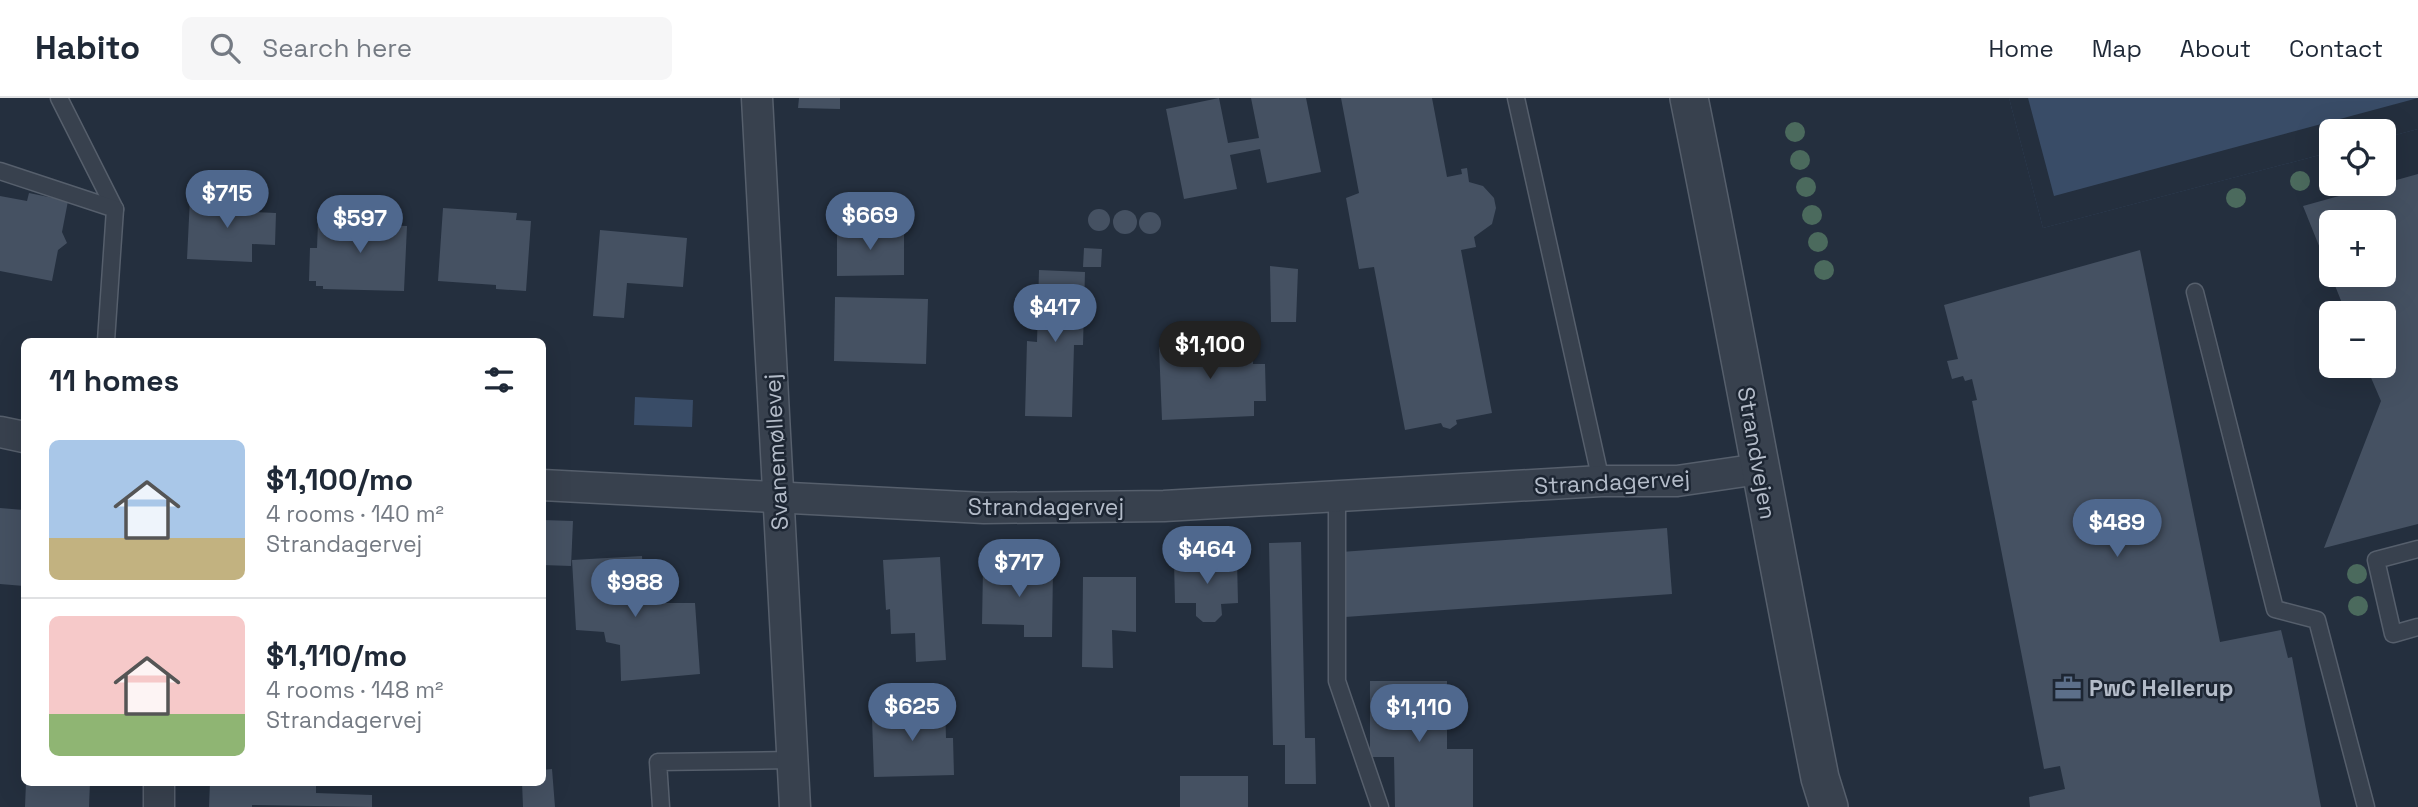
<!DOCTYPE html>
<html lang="en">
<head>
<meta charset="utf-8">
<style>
  body { margin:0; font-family:"Space Grotesk",sans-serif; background:#f6f6f7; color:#1f2937; height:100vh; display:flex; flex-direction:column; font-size:26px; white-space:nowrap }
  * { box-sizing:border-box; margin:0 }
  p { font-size:23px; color:#747a83 }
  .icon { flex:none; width:38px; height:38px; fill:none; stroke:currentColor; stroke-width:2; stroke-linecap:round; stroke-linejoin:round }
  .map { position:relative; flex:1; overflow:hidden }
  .panel { position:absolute; left:21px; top:240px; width:525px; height:448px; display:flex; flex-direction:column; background:#fff; border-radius:10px; box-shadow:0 7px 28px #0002 }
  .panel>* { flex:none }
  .fabs { position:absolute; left:2319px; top:21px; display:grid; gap:14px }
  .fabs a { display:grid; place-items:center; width:77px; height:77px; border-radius:10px; background:#fff; box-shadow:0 7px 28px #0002; font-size:35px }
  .price { position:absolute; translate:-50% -60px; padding:0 16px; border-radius:24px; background:#4f688e; color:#fff; font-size:23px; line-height:46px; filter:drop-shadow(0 2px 4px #0008) }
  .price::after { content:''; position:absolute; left:50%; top:42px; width:21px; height:16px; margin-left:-10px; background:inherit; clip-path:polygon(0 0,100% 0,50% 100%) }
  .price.on { background:#222; color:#fff }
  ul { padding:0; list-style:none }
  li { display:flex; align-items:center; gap:21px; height:175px; padding:0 28px }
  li+li { border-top:2px solid #e0e1e3 }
  li span { display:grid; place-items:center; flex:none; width:196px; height:140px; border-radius:10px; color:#555 }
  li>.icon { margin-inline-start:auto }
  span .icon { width:84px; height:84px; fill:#fffc; stroke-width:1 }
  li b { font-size:30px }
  h2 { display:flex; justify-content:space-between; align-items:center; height:84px; padding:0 28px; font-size:30px }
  header { display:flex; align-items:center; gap:42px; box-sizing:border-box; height:98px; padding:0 35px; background:#fff; border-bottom:2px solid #e0e1e3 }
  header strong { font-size:33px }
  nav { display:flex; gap:38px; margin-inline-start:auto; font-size:24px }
  .search { width:490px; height:63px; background:#f6f6f7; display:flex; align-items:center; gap:18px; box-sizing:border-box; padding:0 24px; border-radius:10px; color:#747a83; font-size:26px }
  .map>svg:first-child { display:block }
</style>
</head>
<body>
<header>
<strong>Habito</strong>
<div class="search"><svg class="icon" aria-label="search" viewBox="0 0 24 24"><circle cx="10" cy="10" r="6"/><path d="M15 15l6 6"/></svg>Search here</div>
<nav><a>Home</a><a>Map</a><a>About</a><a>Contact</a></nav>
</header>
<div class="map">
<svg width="2418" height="709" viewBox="0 0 2418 709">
  <rect width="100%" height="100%" fill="#242f3e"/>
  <g fill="#394c67">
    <polygon points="2009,0 2418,0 2418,31 2384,40 2384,33 2331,33 2331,54 2043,130"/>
    <polygon points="635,299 693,302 692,329 634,327"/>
  </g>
  <polygon fill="#242f3e" points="2009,0 2028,0 2054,98 2418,0 2418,31 2384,40 2384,33 2331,33 2331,54 2043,130"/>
  <g fill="#455162" fill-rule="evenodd">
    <polygon points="799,0 840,0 840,11 798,10"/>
    <polygon points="1219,0 1228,45 1259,40 1251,0 1306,0 1321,74 1267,85 1260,51 1230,57 1237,91 1184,101 1166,11"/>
    <polygon points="1341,0 1432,0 1447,79 1462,76 1461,71 1467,70 1469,84 1483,88 1494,100 1496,110 1492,126 1474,139 1476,149 1461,152 1492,315 1456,322 1457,326 1450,331 1443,329 1441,325 1405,332 1374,169 1359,171 1346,100 1359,95"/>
    <path d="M 2418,76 L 2418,426 L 2324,450 L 2381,303 L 2366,268 L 2384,268 L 2384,215 L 2346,215 L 2303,108 ZM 2331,124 L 2384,124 L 2384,177 L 2331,177 Z"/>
    <polygon points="29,95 68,103 62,134 67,145 58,152 52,183 0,173 0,98 27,103"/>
    <polygon points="190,100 255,103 254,114 276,115 275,147 252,146 252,164 187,161"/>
    <polygon points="443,110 517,115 516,122 531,123 526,193 496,191 496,187 438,183"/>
    <circle cx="1099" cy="122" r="11"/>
    <polygon points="351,112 374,113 373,127 407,128 404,193 323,191 323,188 316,188 316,183 309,183 310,150 317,150 318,125 351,127"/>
    <circle cx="1125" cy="124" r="12"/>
    <circle cx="1150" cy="125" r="11"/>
    <polygon points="837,131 904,131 904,177 837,178"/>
    <polygon points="600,132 687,140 683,189 627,185 624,220 593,218"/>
    <polygon points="1084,150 1102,151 1101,169 1083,169"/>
    <polygon points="2140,152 2220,544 2281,532 2288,560 2292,559 2321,709 2030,709 2029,699 2065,691 2060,668 2044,671 1972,303 1977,302 1972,281 1965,283 1963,278 1952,281 1947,263 1958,261 1944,207"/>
    <polygon points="1270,168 1298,171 1296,224 1271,224"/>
    <polygon points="1039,172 1085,174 1083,247 1074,247 1072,319 1025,318 1027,243 1037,244"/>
    <polygon points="835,199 928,201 926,266 834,263"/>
    <polygon points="1252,245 1253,266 1265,266 1266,303 1254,303 1254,318 1162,322 1159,249"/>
    <polygon points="0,410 24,412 24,488 0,486"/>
    <polygon points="542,422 573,423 571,468 542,467"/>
    <polygon points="1667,430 1672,496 1345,519 1341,454"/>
    <polygon points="1301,444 1305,640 1315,640 1316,686 1285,686 1285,647 1273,647 1269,445"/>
    <polygon points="642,458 644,487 665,505 695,505 700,576 621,583 620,547 606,544 604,534 576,532 572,462"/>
    <polygon points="940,459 946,562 916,564 915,535 891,536 890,511 886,512 883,462"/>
    <polygon points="1237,462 1238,505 1221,506 1222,517 1215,524 1203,524 1196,518 1196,505 1175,505 1174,464"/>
    <polygon points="983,470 1053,471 1052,539 1024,539 1024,527 982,526"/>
    <polygon points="1083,479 1136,479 1136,534 1112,532 1113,570 1082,569"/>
    <polygon points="1370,583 1447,583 1447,651 1473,651 1473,709 1395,709 1394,659 1370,659"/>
    <polygon points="945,607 946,640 953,640 954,677 874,679 872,620 889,619 889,608"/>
    <polygon points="552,671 555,709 523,709 522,684 542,684 542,672"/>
    <rect x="1180" y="678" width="68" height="31"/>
    <polygon points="26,684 90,684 89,709 25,709"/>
    <polygon points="210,684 316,684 316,695 372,697 372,709 252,707 252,709 209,709"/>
  </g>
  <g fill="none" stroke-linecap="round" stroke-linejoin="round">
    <defs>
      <g id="service">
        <polyline points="59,0 115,111"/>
        <polyline points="1516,0 1601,383"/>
        <polyline points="0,73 115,111 106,243"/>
        <polyline points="2195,194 2275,511 2317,522 2366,709"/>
        <polyline points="1337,400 1337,583 1380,709"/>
        <polyline points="2418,451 2376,462 2393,536 2418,529"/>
        <polyline points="661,709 658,664 792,662"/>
      </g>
      <g id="minor">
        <polyline points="757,0 795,709"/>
        <polyline points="0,334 24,339"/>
        <polyline points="542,387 984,410 1164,408 1601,383 1677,383 1759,371"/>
        <polyline points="159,709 159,684"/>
      </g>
      <path id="tertiary" d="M 1689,0 C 1735,226 1775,453 1820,680 L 1829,709"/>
    </defs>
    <use href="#service" stroke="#565f6c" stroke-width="19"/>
    <use href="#minor" stroke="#565f6c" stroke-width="33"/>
    <use href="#tertiary" stroke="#565f6c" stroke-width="40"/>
    <use href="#service" stroke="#38414e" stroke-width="16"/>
    <use href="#minor" stroke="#38414e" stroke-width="30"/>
    <use href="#tertiary" stroke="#38414e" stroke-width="37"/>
  </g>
  <g fill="#4b6a5d">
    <circle cx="1795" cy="34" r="10"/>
    <circle cx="1800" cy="62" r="10"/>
    <circle cx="2300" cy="83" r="10"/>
    <circle cx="1806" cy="89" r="10"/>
    <circle cx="2236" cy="100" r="10"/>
    <circle cx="1812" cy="117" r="10"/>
    <circle cx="1818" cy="144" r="10"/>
    <circle cx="1824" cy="172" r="10"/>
    <circle cx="2357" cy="476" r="10"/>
    <circle cx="2358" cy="508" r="10"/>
  </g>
  <defs>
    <symbol id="office-bare" viewBox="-9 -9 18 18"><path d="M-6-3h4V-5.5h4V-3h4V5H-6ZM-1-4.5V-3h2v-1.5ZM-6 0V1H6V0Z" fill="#5c6f8a" stroke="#1d2633" stroke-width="2.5" paint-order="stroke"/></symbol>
  </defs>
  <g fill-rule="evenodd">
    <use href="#office-bare" x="2049" y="571" width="38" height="38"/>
  </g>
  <g text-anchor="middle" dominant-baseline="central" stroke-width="5" stroke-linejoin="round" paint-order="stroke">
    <g font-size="23" fill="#b4bcc9" stroke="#1d2633">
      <text transform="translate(776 354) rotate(-93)">Svanemøllevej</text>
      <text transform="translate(1757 355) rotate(80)">Strandvejen</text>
      <text transform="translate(1612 384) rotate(-3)">Strandagervej</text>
      <text x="1046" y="409">Strandagervej</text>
    </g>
    <g font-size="23" font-weight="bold" fill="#b4bcc9" stroke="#1d2633" text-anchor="start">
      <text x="2089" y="590">PwC Hellerup</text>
    </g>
  </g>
</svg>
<div class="fabs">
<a><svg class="icon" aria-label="locate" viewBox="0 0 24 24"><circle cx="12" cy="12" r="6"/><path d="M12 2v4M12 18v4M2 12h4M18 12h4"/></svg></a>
<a>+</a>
<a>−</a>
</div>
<b class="price" style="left:227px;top:132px">$715</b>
<b class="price" style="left:870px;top:154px">$669</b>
<b class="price" style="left:360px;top:157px">$597</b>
<b class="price" style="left:1055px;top:246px">$417</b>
<b class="price on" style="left:1210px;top:283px">$1,100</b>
<b class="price" style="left:2117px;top:461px">$489</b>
<b class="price" style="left:1207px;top:488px">$464</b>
<b class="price" style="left:1019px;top:501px">$717</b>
<b class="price" style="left:635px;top:521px">$988</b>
<b class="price" style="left:912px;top:645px">$625</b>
<b class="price" style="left:1419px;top:646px">$1,110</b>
<section class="panel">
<h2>11 homes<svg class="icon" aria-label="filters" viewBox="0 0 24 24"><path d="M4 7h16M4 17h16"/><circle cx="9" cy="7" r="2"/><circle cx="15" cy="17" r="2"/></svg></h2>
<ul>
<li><span style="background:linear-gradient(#a9c7e8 70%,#c2b280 0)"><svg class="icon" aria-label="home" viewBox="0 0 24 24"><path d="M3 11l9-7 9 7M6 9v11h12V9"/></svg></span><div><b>$1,100/mo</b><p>4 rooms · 140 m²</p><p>Strandagervej</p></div></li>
<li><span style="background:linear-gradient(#f6c9c9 70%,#8fb573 0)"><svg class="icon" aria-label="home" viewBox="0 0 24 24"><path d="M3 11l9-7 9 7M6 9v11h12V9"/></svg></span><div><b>$1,110/mo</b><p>4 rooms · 148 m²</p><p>Strandagervej</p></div></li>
</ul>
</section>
</div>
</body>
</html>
